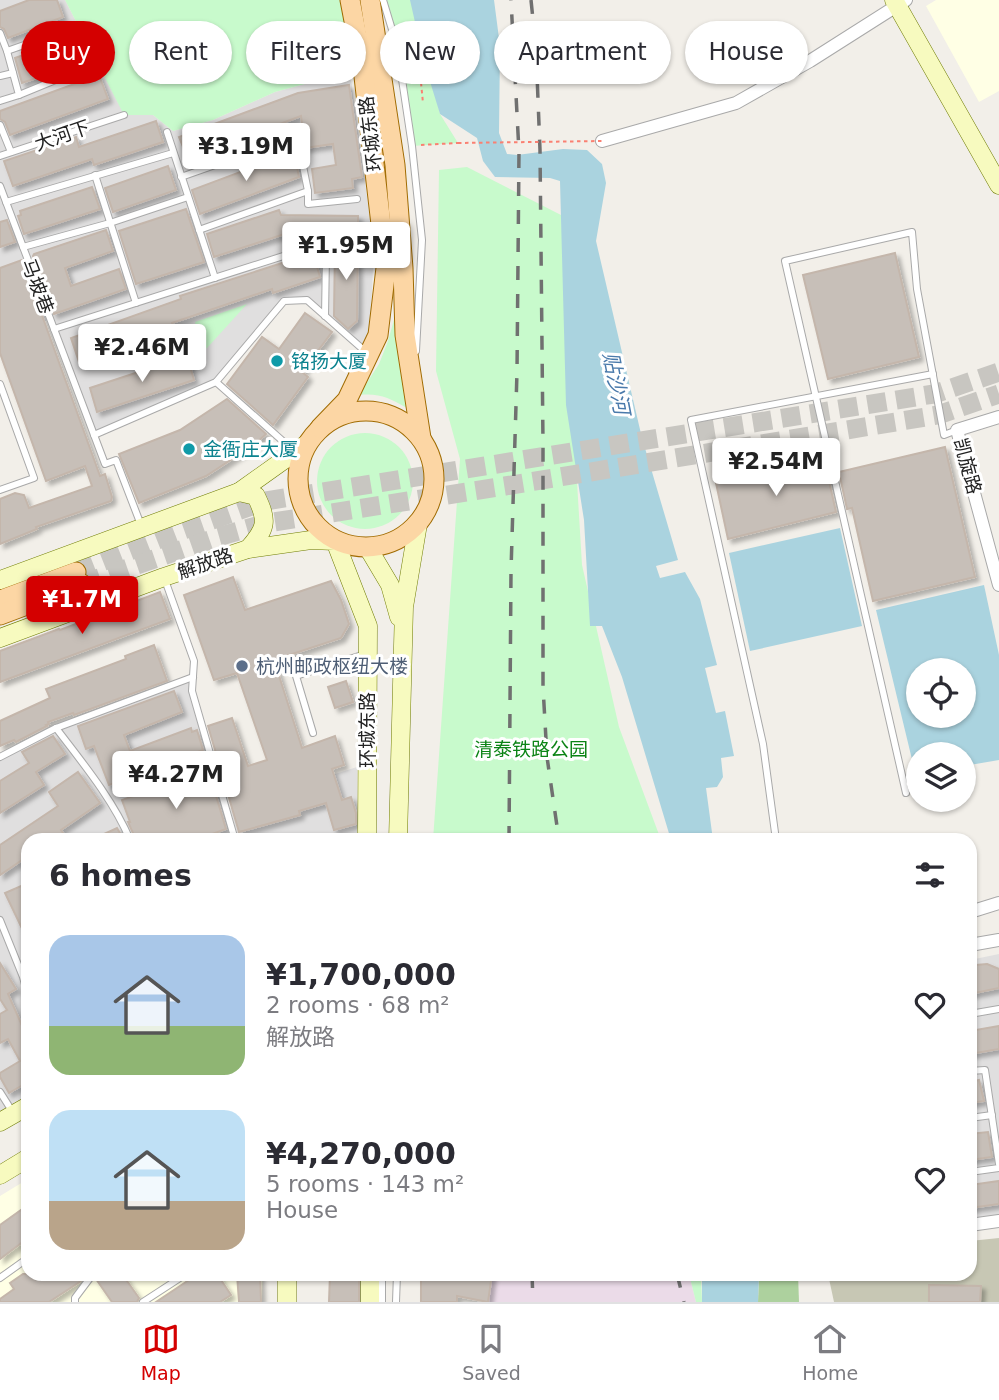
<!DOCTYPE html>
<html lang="en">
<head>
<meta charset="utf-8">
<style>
  body { margin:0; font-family:"DejaVu Sans","Noto Sans SC",sans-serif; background:#f7f7f7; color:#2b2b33; height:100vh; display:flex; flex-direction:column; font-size:26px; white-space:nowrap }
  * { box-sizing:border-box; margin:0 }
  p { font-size:23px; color:#7c7c81 }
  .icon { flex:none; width:38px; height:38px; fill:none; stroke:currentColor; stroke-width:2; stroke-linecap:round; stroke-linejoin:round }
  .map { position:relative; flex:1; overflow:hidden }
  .panel { position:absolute; left:21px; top:833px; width:956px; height:448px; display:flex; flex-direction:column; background:#fff; border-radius:21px; box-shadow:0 2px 5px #0004 }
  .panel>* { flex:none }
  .hud { position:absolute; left:21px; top:21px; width:957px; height:63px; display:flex; gap:14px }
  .tools { position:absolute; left:906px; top:658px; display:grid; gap:14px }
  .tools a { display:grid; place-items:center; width:70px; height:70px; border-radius:50%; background:#fff; box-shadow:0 2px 5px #0004; font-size:35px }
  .price { position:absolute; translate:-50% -60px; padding:0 16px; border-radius:7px; background:#fff; color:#222; font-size:23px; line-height:46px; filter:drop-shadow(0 2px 4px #0008) }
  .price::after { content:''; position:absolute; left:50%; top:42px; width:21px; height:16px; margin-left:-10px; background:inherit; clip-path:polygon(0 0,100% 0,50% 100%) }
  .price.active { background:#d40000; color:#fff }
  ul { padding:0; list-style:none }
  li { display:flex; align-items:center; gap:21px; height:175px; padding:0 28px }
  li span { display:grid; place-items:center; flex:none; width:196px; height:140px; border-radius:21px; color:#555 }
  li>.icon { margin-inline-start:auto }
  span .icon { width:84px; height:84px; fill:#fffc; stroke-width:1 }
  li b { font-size:30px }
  h2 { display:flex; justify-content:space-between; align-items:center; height:84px; padding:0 28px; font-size:30px }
  .chip { padding:0 24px; border-radius:32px; background:#fff; box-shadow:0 2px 5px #0004; font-size:24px; line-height:63px }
  .chip.active { background:#d40000; color:#fff }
  .menu { display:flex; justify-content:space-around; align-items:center; height:98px; border-top:2px solid #e1e1e2; background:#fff; font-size:19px; color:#7c7c81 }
  .menu a { display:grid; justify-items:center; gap:4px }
  .menu .active { color:#d40000 }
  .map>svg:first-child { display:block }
</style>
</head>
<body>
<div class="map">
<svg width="999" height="1302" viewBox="0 0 999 1302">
  <defs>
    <filter id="shadow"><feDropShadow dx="4" dy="4" stdDeviation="2" flood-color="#0004"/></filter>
  </defs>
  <rect width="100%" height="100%" fill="#f2efe9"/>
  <g fill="#e0dfdf">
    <polygon points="0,0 65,0 124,114 153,115 173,131 213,120 275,92 350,72 374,248 369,354 307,301 284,301 216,382 94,435 50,319 0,341"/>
    <polygon points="193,677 192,691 235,840 28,840 28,1097 0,1114 0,757 56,728"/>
    <polygon points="357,767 357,840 239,840 230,808"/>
    <polygon points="999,954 999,1219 970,1222 970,960"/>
  </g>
  <polygon fill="#ebdbe8" points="490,1274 689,1274 696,1302 486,1302"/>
  <g fill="#ffffe5">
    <polygon points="936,0 999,0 999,91 979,102 926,6"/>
    <polygon points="28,1179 28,1274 263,1274 262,1302 0,1302 0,1196"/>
  </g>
  <polygon fill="#c7c7b4" points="999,1238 999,1302 834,1302 828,1274 970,1274 970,1241"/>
  <polygon fill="#add19e" points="759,1274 798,1274 799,1302 758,1302"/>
  <g fill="#c8facc">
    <polygon points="65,0 341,0 350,37 350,72 275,92 213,120 173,131 153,115 124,115"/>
    <polygon points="386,0 412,0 440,114 458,143 412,146"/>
    <polygon points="467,167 561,215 582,565 619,727 661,840 433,840 460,459 436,371 439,170"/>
    <polygon points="247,304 207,348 201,351 195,322"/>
    <path d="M 397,309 L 400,366 L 407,408 C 389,398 380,393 359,395 L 379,364 L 388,341 Z"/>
    <circle cx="365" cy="481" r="48"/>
    <polygon points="689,1274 701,1274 702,1302 696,1302"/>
  </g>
  <g fill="#aad3df" fill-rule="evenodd">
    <polygon points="410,0 494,0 500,46 499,133 507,154 517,155 563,149 587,150 602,164 606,183 596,241 642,438 678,560 656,566 660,578 685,572 700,599 717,665 705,668 716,713 725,711 734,756 721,758 723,777 717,787 706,788 713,840 671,840 622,677 602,626 590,626 584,520 566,405 560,181 550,178 495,177 483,161 477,138 440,114 424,62"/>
    <polygon points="840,528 862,626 750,651 729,553"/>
    <path d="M 984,585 L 999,655 L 999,760 L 964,766 L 964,754 L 919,754 L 919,775 L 916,776 L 876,610 ZM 919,670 L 964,670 L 964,716 L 919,716 Z"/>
    <polygon points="702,1274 759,1274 758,1302 702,1302"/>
  </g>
  <g fill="#c7bfb8" stroke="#c4b6ab" stroke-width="2" filter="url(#shadow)">
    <polygon points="29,0 57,0 63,17 8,38 4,29 0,27 0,11"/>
    <polygon points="68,40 75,61 44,71 45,75 22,83 15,58"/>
    <polygon points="99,75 108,99 10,135 5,122 0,119 0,111"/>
    <polygon points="349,85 362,177 352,179 353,188 315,193 312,169 336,165 333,144 305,148 301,116 188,159 179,137 298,93"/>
    <polygon points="156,121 163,142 94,165 92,159 13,186 4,161 76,137 79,147"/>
    <polygon points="294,152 299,177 200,214 192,190"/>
    <polygon points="168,166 176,190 113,212 105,188"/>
    <polygon points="92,187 100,209 24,234 18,216 21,215 20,211"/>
    <polygon points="186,209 204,262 136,284 119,231"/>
    <polygon points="279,210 281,215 358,216 358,237 294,236 294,231 214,257 207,234"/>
    <polygon points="7,220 15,242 0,247 0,222"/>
    <polygon points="106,230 113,251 65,268 71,286 119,269 126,289 54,314 33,256 34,254"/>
    <polygon points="358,237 357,321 348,329 334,316 335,245"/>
    <polygon points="313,253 320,277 273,293 272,289 172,323 174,330 79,362 71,338 181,299 180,296"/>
    <polygon points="895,253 919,357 828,379 803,275"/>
    <polygon points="22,260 100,476 105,474 112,497 111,501 36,527 37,529 0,544 0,499 15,493 24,495 29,508 92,486 85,466 46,481 0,353 0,268"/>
    <polygon points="305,313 332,332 302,372 308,377 273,425 227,384 262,337 279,349"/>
    <polygon points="187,356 194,380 97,412 90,388"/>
    <polygon points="227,399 266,434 255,444 206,476 139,503 119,454 180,430"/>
    <polygon points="945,447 975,577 873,601 852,508 847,509 839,472"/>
    <polygon points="824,459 836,512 728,539 716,483"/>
    <polygon points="233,577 245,610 331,581 341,600 349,624 341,638 274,660 302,748 335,736 344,765 332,769 342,800 351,797 356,813 356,824 334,830 326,803 299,811 300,815 239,832 208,726 232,718 248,766 267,760 237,673 214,680 184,595"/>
    <polygon points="160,592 170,619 0,682 0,651 59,629 60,630"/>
    <polygon points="154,645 167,681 74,715 73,713 48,722 49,724 46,725 47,726 16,742 14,740 0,746 0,721 50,698 46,689 126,659 125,656"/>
    <polygon points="346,681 353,702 335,708 328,687"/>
    <polygon points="174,691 182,712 124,735 130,751 191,728 192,732 197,730 203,750 109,785 94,746 86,749 78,726"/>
    <polygon points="53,736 65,754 36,772 44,785 0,813 0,781 29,763 22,752"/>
    <polygon points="208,769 226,829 196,840 136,840 128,822 130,822 122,800"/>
    <polygon points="78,772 100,803 61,830 63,833 52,840 28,840 28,856 0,875 0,845 58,806 49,792"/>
    <polygon points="117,828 124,840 91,840"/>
    <polygon points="28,883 28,941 5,893"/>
    <polygon points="0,963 16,989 8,994 28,1039 28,1082 9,1093 0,1077 0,1073 20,1061 8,1039 0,1043 0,1014 7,1010 0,999"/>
    <polygon points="987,964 999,969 999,988 970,994 970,970 976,965"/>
    <polygon points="999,1026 999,1049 970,1054 970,1031"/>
    <polygon points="979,1080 984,1101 970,1103 970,1082"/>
    <polygon points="988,1132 992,1157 970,1160 970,1134"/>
    <polygon points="999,1181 999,1204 970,1208 970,1185"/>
    <polygon points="28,1205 28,1238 0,1259 0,1225"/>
    <polygon points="23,1274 86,1274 81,1281 49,1302 0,1302 0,1299 14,1289 10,1283"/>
    <polygon points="99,1274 122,1274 139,1298 137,1302 112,1302 96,1279"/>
    <polygon points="198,1274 217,1274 231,1295 220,1302 156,1302"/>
    <polygon points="237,1274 260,1274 261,1302 239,1302"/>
    <polygon points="330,1274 359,1274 359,1302 329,1302"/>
    <polygon points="421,1274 492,1274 488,1302 457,1296 457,1302 421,1302"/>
    <polygon points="929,1285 981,1286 980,1302 929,1302"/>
  </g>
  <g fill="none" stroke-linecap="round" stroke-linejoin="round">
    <g stroke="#c8c6c1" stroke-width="19" stroke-dasharray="19 10" stroke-linecap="butt">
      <polyline points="76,572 178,532 266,501 934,394 999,372"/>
      <polyline points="82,584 218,537 267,523 505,486 938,415 999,394"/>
    </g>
    <defs>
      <g id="lane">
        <polyline points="383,0 397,46 412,146 422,240 416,351"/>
        <polyline points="0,33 7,51 19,95 0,101"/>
        <polyline points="7,51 78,26"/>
        <polyline points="0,76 13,73"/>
        <polyline points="19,95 97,63"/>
        <polyline points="0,125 11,152"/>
        <polyline points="167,132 215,278"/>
        <polyline points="0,156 124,115"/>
        <polyline points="95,175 136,303"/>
        <polyline points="181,177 297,136 308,191 199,230"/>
        <polyline points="0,186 105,464 116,460 141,525"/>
        <polyline points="308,191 308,204 357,199"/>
        <polyline points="6,202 173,153"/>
        <polyline points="23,247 110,223 188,197"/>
        <polyline points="54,329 321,244 326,255 325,316"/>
        <polyline points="216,382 294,451"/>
        <polyline points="0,384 34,478 0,490"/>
        <polyline points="94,435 216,382 284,301 307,300 366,352"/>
        <polyline points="165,580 194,661 192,691 235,840"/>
        <path d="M 56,728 C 82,762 114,801 130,840"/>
        <polyline points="313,733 296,676 365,654"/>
        <polyline points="0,757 56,728 193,677"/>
        <polyline points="906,793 785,261 912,232 917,289 944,435 957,430"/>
        <polyline points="776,840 763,744 691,420 933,374"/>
        <polyline points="0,920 23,977 28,996"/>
        <polyline points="970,1014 999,1009"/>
        <polyline points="970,1071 985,1070 999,1164"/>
        <polyline points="0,1092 12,1111"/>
        <polyline points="970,1118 992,1115"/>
        <polyline points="970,1172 999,1168"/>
        <polyline points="0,1278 28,1258"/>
        <polyline points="75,1302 75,1298 93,1274"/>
        <polyline points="143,1302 186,1274"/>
        <polyline points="382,1302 382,1274"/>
        <polyline points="396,1302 397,1274"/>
      </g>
      <g id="street">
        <polyline points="602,141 736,103 810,61 906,0"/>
        <polyline points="999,417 957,430 999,585"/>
        <polyline points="970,912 999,903"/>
        <polyline points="970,945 999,940"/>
        <polyline points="970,1225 999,1221"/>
      </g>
      <g id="secondary">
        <polyline points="894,0 999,185"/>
        <path d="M 239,492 L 256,496 C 268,521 267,528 248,549"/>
        <polyline points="368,548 390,585 399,617"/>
        <polyline points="0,580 239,492 305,445"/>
        <polyline points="0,638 164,577 248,549 311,540 335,541 368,626 367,840"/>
        <polyline points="398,840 404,607 418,524"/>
        <polyline points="0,1122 28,1106"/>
        <polyline points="0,1175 28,1158"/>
        <polyline points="287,1274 287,1302"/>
        <polyline points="370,1302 370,1274"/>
      </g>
      <g id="primary">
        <polyline points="370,0 395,165 403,268 405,335 421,438"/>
        <circle cx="366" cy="479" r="68"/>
        <polyline points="320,428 347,400 378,335 386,268 363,68 350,0"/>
        <polyline points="0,600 76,572"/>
        <polyline points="0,615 82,584"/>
      </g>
    </defs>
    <use href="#lane" stroke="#a9a9a9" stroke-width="8"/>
    <use href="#street" stroke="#a9a9a9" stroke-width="14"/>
    <use href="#secondary" stroke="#707d05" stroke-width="19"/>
    <use href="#primary" stroke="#a06b00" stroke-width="21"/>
    <g stroke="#fa8072" stroke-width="2" stroke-dasharray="3.5 3.5" stroke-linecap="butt">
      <polyline points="325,48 341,46"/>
      <polyline points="308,56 342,53"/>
      <polyline points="419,62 423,103"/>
      <polyline points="421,145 458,143"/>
    </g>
    <use href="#lane" stroke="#fff" stroke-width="6"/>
    <use href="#street" stroke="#fff" stroke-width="12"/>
    <use href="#secondary" stroke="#f7fabf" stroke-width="18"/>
    <use href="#primary" stroke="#fcd6a4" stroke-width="19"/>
    <g stroke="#707070" stroke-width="3.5" stroke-dasharray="14 14" stroke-linecap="butt">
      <polyline points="531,0 536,49 540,150 543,443 543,687 547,757 559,840"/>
      <polyline points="509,840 511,571 517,372 519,152 511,0"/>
      <polyline points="532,1274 533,1302"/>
      <polyline points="677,1274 684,1302"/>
    </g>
    <polyline stroke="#fa8072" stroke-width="2" stroke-dasharray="3.5 3.5" stroke-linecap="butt" points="458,143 602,141"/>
  </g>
  <g fill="#0f9aa8" stroke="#fff" stroke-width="2.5">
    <circle cx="277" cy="361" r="7"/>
    <circle cx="189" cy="449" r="7"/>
  </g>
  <circle fill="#5c6f8a" stroke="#fff" stroke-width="2.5" cx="242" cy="666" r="7"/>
  <g text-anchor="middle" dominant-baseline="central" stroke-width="6" stroke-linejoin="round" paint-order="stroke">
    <g font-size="19" fill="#222" stroke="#fff">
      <text transform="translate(370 134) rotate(-97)">环城东路</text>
      <text transform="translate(62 135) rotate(-19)">大河下</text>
      <text transform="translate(38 286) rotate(69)">马坡巷</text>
      <text transform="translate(968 466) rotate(75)">凯旋路</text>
      <text transform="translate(205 563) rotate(-19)">解放路</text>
      <text transform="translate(367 730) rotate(-90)">环城东路</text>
    </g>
    <g font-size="19" fill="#0d838f" stroke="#fff" text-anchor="start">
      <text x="291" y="361">铭扬大厦</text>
      <text x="203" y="449">金衙庄大厦</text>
    </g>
    <g font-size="19" fill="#4e5e75" stroke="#fff" text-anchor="start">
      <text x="256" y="666">杭州邮政枢纽大楼</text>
    </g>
    <g font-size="19" fill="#0c8416" stroke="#fff">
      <text x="531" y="749">清泰铁路公园</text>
    </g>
    <g font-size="21" font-style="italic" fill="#4a7aab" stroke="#fff">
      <text transform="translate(616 383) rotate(79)">贴沙河</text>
    </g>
  </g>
</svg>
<div class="tools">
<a><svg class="icon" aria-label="locate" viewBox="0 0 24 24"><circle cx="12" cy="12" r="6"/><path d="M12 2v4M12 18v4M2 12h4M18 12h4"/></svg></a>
<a><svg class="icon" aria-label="layers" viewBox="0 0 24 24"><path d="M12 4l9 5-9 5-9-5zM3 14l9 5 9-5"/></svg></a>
</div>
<b class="price" style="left:246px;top:183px">¥3.19M</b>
<b class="price" style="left:346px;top:282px">¥1.95M</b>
<b class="price" style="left:142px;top:384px">¥2.46M</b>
<b class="price" style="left:776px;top:498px">¥2.54M</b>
<b class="price active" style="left:82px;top:636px">¥1.7M</b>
<b class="price" style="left:176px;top:811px">¥4.27M</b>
<div class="hud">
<a class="chip active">Buy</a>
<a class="chip">Rent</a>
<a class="chip">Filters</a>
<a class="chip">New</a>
<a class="chip">Apartment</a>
<a class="chip">House</a>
</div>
<section class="panel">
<h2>6 homes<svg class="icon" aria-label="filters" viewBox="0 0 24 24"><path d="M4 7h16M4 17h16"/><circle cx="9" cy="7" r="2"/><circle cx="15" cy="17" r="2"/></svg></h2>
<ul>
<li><span style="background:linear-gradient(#a9c7e8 65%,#8fb573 0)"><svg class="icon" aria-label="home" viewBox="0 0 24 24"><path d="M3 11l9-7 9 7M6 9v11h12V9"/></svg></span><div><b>¥1,700,000</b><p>2 rooms · 68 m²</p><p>解放路</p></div><svg class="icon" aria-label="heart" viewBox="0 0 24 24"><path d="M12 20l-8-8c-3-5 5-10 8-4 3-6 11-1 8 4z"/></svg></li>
<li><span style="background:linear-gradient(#bfe0f5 65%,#b9a48a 0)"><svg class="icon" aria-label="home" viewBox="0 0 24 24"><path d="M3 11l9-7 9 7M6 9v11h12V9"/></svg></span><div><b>¥4,270,000</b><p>5 rooms · 143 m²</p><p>House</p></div><svg class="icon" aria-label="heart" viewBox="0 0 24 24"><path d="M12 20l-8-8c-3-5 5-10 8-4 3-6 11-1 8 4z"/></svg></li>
</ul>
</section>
</div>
<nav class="menu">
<a class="active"><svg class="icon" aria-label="map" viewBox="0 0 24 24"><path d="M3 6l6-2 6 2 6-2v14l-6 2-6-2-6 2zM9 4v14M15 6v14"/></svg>Map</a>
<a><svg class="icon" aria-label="saved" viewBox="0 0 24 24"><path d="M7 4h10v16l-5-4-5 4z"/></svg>Saved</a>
<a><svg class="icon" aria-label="home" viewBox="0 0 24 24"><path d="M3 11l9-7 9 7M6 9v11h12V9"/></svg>Home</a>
</nav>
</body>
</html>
